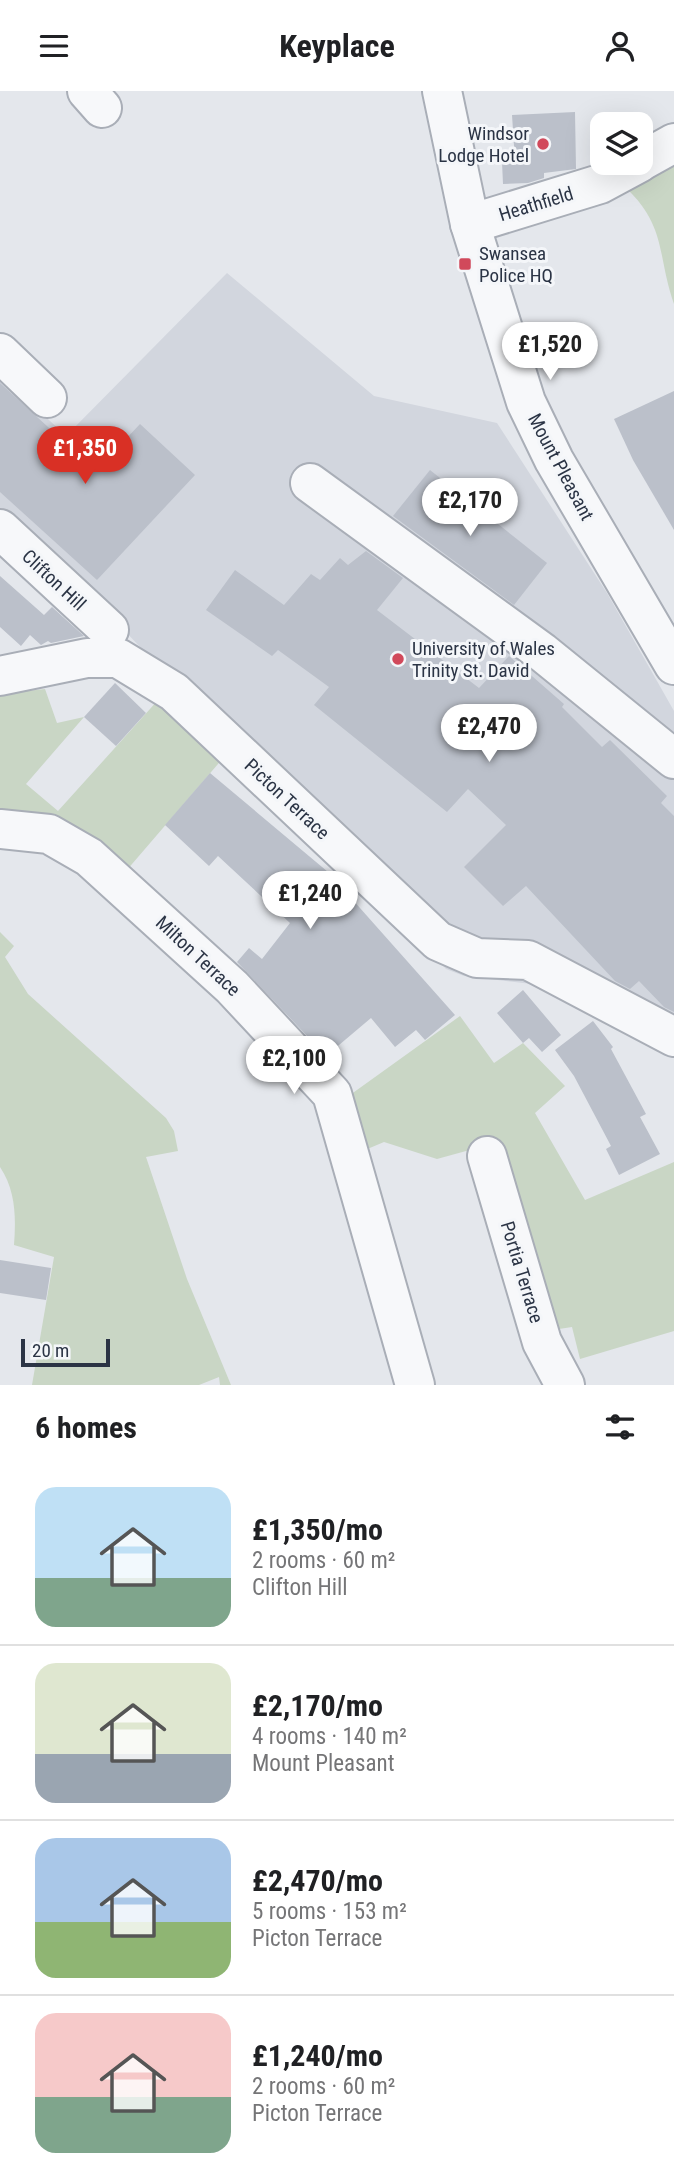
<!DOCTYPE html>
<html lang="en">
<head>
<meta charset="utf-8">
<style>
  body { margin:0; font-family:"Roboto Condensed",sans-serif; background:#f6f6f6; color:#202124; height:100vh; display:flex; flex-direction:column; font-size:26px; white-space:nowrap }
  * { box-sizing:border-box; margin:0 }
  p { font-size:23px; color:#757577 }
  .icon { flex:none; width:38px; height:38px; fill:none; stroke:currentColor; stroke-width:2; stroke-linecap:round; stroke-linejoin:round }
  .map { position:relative; height:1294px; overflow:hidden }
  .drawer { display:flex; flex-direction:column; background:#fff; flex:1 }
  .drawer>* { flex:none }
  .fabs { position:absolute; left:590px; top:21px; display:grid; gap:14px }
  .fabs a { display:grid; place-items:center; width:63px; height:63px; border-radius:14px; background:#fff; box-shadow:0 7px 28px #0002; font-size:35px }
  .scale { position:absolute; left:21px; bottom:18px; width:89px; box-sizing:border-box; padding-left:7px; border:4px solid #2b3445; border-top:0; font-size:19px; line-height:24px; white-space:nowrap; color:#2b3445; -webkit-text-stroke:5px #f4f6f9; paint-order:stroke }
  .price { position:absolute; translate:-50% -60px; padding:0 16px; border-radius:24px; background:#fff; color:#222; font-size:23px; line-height:46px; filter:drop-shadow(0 2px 4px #0008) }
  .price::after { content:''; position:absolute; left:50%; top:42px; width:21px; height:16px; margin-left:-10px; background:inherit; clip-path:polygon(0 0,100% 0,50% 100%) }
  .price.selected { background:#d93025; color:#fff }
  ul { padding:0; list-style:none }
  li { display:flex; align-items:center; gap:21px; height:175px; padding:0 35px }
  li+li { border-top:2px solid #e0e0e0 }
  li span { display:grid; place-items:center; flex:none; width:196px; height:140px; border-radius:21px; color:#555 }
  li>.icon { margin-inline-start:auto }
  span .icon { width:84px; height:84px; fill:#fffc; stroke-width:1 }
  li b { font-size:30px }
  h2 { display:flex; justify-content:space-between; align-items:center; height:84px; padding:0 35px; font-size:30px }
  header { display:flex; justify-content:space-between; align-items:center; height:91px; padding:0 35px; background:#fff; font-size:32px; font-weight:700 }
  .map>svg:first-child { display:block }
</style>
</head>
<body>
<header><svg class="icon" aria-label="menu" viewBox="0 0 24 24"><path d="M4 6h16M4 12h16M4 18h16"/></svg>Keyplace<svg class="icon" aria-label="person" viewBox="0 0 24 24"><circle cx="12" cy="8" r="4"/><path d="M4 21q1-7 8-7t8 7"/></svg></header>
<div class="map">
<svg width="674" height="1294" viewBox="0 0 674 1294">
  <rect width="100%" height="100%" fill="#e4e7ec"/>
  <polygon fill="#d2d6de" points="227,182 374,305 497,332 607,502 674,620 674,965 532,893 464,885 446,878 103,517 0,421 0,283 66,345"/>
  <g fill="#c9d6c5">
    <path d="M 674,66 L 674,213 C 657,165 667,135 625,96 Z"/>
    <polygon points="45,598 57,632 84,626 26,693 58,720 159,608 224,666 126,780 0,721 0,603"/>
    <path d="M 0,841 L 14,855 L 5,866 L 28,903 L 166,1027 L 174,1040 L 178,1060 L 146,1066 L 187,1188 L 231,1294 L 220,1294 L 219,1286 L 199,1294 L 32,1294 L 54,1166 L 14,1154 C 16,1127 16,1100 0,1076 Z"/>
    <polygon points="460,925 494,972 523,952 565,995 535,1022 585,1109 674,1071 674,1240 580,1268 572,1236 559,1238 547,1231 495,1052 437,1068 384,1051 365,1059 350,1004"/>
  </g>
  <g fill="#bbc0ca">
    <polygon points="575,21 576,78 544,82 544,87 528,92 503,93 502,71 515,70 512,24"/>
    <polygon points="0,292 96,380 140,333 195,384 97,489 0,401"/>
    <polygon points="674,300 674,439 633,369 614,328"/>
    <polygon points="430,379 547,472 514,514 393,425"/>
    <polygon points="366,460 403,487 377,519 479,597 509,565 564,613 562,616 602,656 610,649 667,705 661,712 674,725 674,921 664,916 639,890 630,898 615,890 526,795 503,815 464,776 506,734 468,698 447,721 314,614 329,596 278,559 272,565 206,519 235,479 284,514 311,483 320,489 340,467 348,474"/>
    <polygon points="0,485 44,524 52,516 84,545 51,552 48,550 41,554 30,544 21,555 0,536"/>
    <polygon points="115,592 146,622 116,655 84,626"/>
    <polygon points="210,682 328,781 455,924 425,949 416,939 395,956 371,927 326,965 237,871 249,857 262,868 290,832 218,765 209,775 165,734"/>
    <polygon points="523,899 561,944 542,961 529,947 523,952 497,922"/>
    <polygon points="593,930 613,956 611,958 646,1023 640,1026 660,1063 619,1084 606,1058 611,1055 574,985 555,959"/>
    <polygon points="0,1169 51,1177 46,1209 0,1202"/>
  </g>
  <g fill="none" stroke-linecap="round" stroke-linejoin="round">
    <defs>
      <g id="minor">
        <polyline points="87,0 102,17"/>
        <polyline points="442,0 470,133 526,311 554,369 674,574"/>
        <polyline points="640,71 674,52"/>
        <polyline points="470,133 600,93 639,72"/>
        <polyline points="0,262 47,307"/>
        <polyline points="310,392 542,561 674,668"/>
        <polyline points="0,438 109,539"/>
        <polyline points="0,585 87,567 118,567 174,601 438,850 477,867 528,869 674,946"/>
        <polyline points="0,738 49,743 89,766 232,896 332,1003 415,1294"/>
        <polyline points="487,1065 542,1251 565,1294"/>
      </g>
    </defs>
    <use href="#minor" stroke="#a9aeb7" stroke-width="42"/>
    <use href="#minor" stroke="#f7f8fa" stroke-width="38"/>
  </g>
  <g fill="#d1495b" stroke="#f4f6f9" stroke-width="2.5">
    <circle cx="543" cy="53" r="7"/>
    <rect x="458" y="166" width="14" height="14" rx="3.5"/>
    <circle cx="398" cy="568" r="7"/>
  </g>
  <g text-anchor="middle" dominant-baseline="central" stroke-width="6" stroke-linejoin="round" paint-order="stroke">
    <g font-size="19" fill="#2b3445" stroke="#f4f6f9" text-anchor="start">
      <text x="529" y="42" text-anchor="end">Windsor<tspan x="529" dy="22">Lodge Hotel</tspan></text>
      <text x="479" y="162">Swansea<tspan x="479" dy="22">Police HQ</tspan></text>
      <text x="412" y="557">University of Wales<tspan x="412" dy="22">Trinity St. David</tspan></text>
    </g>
    <g font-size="19" fill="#2b3445" stroke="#f4f6f9">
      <text transform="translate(536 113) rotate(-17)">Heathfield</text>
      <text transform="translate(561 376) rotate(62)">Mount Pleasant</text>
      <text transform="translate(54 489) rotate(43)">Clifton Hill</text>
      <text transform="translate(287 708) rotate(43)">Picton Terrace</text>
      <text transform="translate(198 865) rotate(43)">Milton Terrace</text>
      <text transform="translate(522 1181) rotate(73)">Portia Terrace</text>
    </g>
  </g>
</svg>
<div class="fabs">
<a><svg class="icon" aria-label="layers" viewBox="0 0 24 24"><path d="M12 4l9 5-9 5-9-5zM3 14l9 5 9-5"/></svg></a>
</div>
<div class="scale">20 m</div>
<b class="price" style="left:550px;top:291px">£1,520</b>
<b class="price selected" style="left:85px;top:395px">£1,350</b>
<b class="price" style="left:470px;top:447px">£2,170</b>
<b class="price" style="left:489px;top:673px">£2,470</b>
<b class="price" style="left:310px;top:840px">£1,240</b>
<b class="price" style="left:294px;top:1005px">£2,100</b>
</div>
<section class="drawer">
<h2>6 homes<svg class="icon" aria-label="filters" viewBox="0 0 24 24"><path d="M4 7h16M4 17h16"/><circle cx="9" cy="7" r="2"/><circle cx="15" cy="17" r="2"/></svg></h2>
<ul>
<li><span style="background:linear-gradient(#bfe0f5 65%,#7fa58c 0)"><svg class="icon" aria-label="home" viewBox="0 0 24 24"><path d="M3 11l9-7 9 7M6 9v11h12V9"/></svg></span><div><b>£1,350/mo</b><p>2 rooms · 60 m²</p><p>Clifton Hill</p></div></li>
<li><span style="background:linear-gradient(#dfe7d0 65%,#9aa5b1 0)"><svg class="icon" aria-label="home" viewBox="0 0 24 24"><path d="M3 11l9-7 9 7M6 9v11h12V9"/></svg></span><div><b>£2,170/mo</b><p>4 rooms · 140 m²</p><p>Mount Pleasant</p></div></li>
<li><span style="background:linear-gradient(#a9c7e8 60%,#8fb573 0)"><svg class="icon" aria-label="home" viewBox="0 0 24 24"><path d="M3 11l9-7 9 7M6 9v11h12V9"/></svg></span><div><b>£2,470/mo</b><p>5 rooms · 153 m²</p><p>Picton Terrace</p></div></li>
<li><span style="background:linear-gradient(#f6c9c9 60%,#7fa58c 0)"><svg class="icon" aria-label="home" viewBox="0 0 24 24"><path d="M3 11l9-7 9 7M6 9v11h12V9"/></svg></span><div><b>£1,240/mo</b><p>2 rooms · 60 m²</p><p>Picton Terrace</p></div></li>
</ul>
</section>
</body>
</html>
